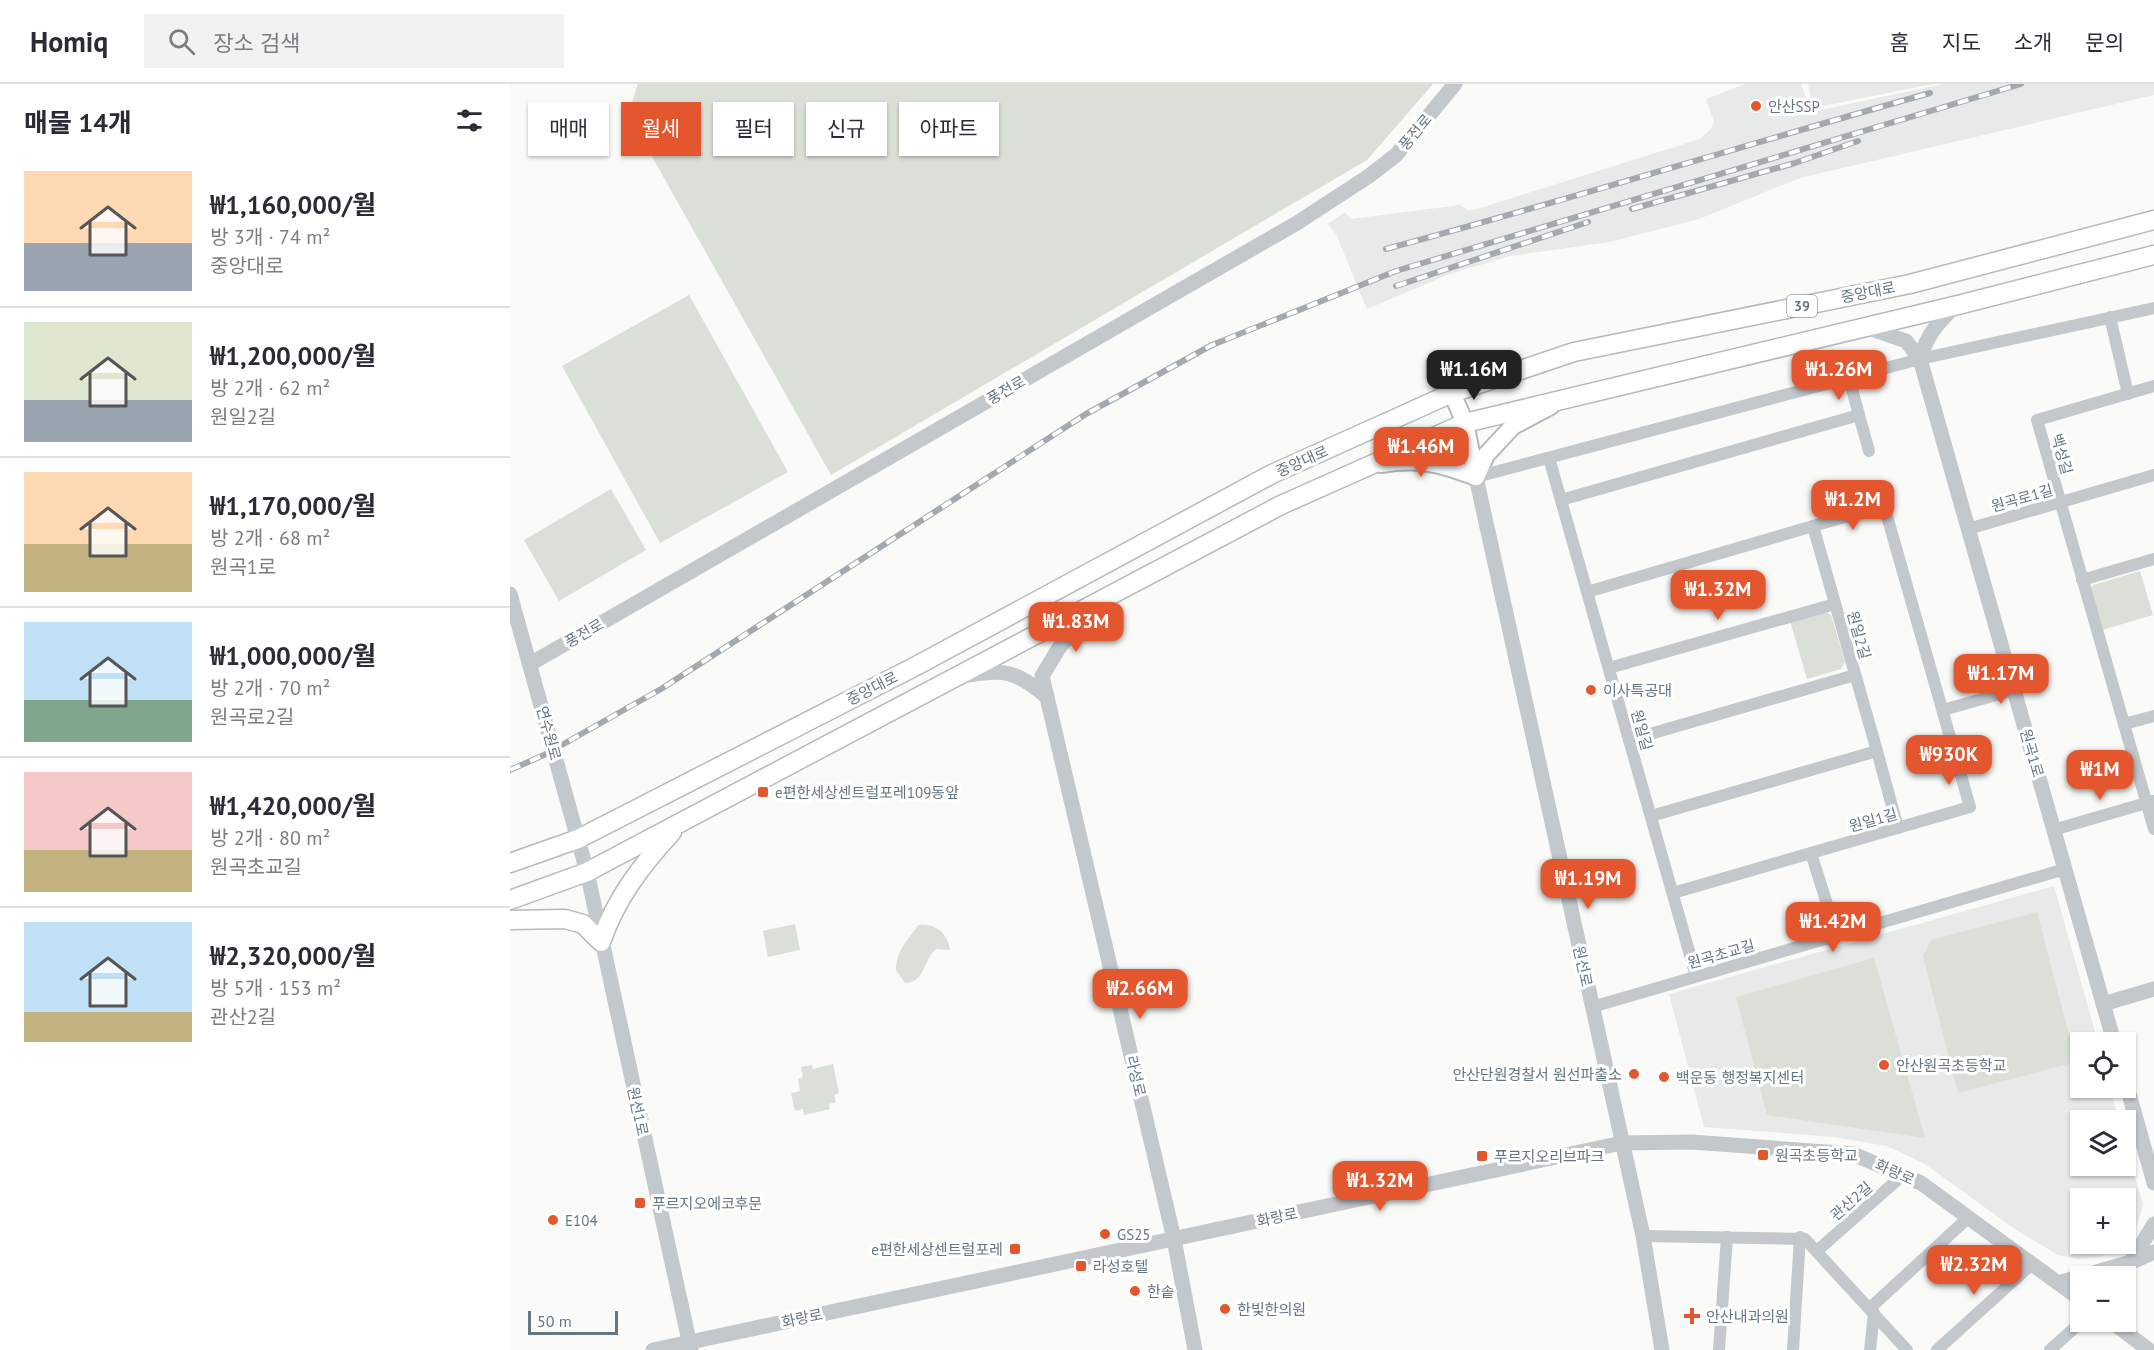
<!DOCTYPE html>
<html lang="ko">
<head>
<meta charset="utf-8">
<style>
  body { margin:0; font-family:"PT Sans","Noto Sans KR",sans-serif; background:#f2f2f3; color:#2b2b33; height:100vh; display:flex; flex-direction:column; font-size:22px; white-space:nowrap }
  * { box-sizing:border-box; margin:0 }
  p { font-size:20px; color:#7c7c81 }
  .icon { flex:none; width:33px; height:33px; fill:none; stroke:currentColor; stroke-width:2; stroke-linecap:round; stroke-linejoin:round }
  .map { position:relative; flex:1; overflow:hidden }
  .sheet { display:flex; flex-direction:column; background:#fff; width:510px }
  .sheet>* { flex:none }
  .top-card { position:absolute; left:18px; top:18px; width:570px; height:54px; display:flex; gap:12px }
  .buttons { position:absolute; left:1560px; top:948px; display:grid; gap:12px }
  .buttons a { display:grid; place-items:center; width:66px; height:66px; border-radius:0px; background:#fff; box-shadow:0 2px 4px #0004; font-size:30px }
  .scale { position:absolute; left:18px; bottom:15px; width:90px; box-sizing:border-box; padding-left:6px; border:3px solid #657683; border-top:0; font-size:16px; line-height:21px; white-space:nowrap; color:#657683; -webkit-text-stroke:4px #fff; paint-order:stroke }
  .price { position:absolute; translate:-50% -51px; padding:0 14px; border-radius:12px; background:#e4572e; color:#fff; font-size:20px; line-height:39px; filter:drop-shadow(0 2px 3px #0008) }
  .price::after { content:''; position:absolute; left:50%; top:36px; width:18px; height:14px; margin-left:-9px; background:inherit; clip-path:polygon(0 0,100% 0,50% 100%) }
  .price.selected { background:#222; color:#fff }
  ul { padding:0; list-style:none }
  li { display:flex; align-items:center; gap:18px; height:150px; padding:0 24px }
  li+li { border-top:2px solid #e1e1e2 }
  li span { display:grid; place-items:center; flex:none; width:168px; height:120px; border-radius:0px; color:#555 }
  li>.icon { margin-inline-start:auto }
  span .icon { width:72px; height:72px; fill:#fffc; stroke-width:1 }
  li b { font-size:26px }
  h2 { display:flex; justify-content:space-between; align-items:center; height:72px; padding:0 24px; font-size:26px }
  .pill { padding:0 21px; border-radius:0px; background:#fff; box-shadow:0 2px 4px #0004; font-size:21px; line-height:54px }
  .pill.selected { background:#e4572e; color:#fff }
  header { display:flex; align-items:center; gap:36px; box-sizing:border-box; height:84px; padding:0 30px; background:#fff; border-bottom:2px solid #e1e1e2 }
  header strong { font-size:28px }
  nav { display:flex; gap:33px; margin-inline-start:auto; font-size:21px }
  .search { width:420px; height:54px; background:#f2f2f3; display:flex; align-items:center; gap:15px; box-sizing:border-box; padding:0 21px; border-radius:0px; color:#7c7c81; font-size:22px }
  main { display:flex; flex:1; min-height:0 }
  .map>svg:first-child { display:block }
</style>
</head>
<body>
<header>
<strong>Homiq</strong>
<div class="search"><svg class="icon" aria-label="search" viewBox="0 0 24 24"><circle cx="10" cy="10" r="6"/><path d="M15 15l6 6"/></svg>장소 검색</div>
<nav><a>홈</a><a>지도</a><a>소개</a><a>문의</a></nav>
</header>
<main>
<section class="sheet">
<h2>매물 14개<svg class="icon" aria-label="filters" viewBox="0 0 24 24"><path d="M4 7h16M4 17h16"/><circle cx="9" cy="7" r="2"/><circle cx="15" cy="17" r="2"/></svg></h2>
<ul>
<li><span style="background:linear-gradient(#ffd9b3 60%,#9aa5b1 0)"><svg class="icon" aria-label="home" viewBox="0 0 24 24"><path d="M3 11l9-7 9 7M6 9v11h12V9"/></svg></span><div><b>₩1,160,000/월</b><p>방 3개 · 74 m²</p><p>중앙대로</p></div></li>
<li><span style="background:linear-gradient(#dfe7d0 65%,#9aa5b1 0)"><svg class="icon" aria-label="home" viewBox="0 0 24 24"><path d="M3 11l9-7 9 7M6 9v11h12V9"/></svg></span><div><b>₩1,200,000/월</b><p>방 2개 · 62 m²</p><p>원일2길</p></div></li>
<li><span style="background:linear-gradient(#ffd9b3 60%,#c2b280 0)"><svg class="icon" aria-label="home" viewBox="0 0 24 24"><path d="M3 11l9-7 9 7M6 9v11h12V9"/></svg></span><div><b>₩1,170,000/월</b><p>방 2개 · 68 m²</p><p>원곡1로</p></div></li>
<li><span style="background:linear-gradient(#bfe0f5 65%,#7fa58c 0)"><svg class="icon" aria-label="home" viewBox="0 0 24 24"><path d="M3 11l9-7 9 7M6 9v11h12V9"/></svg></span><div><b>₩1,000,000/월</b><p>방 2개 · 70 m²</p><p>원곡로2길</p></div></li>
<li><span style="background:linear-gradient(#f6c9c9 65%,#c2b280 0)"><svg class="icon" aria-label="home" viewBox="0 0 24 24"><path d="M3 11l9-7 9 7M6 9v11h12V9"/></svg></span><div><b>₩1,420,000/월</b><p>방 2개 · 80 m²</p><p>원곡초교길</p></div></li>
<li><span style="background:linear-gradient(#bfe0f5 75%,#c2b280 0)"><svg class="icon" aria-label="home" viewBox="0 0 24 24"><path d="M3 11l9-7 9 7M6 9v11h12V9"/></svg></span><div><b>₩2,320,000/월</b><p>방 5개 · 153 m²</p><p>관산2길</p></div></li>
</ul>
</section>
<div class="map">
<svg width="1644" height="1266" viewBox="0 0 1644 1266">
  <rect width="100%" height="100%" fill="#fafaf8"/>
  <g fill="#e8e9e9">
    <polygon points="1236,0 1291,0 1301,28 1433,0 1644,0 1644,11 1290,94 1189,135 1100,158 1000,172 940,190 857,225 826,150 818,140 835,128 841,135 950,121 958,126 967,125 1190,55 1200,46 1204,38 1196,15"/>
    <polygon points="1298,0 1423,0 1303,24"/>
    <polygon points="1544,802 1588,958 1570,958 1570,1004 1600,1004 1609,1036 1570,1036 1570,1082 1616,1082 1616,1059 1633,1121 1625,1147 1616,1156 1616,1114 1570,1114 1570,1160 1612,1160 1608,1164 1590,1173 1567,1175 1548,1171 1506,1146 1415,1080 1377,1062 1324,1053 1194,1043 1159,910"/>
  </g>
  <g fill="#dadfd7">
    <polygon points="128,0 923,0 857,76 321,391 118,30"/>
    <polygon points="179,211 278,388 150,459 52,282"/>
    <polygon points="101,405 136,466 49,517 14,456"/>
    <polygon points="1630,487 1643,531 1592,546 1580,506 1583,501"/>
    <polygon points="1314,527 1321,531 1335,578 1331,585 1297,595 1280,537"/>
    <polygon points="1527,828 1566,978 1448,1009 1413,872 1421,856"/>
    <polygon points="285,840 290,866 258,873 253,847"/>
    <path d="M 408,841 C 425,839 438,849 440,866 L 426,865 C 413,876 415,899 395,899 L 386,886 C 386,866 398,857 408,841 Z"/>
    <polygon points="1364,874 1415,1054 1257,1031 1226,913"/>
    <polygon points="323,980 329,1009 324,1011 326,1018 319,1020 320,1025 294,1031 293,1025 285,1027 281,1009 290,1007 288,995 293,993 291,983 302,981 303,985"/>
  </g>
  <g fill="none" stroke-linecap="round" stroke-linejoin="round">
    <defs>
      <g id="secondary">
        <polyline points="942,309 955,339 966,393"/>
        <path d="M 871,380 C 909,374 930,379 966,393"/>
        <polyline points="966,393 976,371 1003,342 1041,322"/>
      </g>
      <g id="primary">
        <polyline points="0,779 68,755 406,582 762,390 942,309 1064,268 1400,200 1644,136"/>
        <polyline points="0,816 77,788 771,421 955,339 1448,221 1644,171"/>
        <path d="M 0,836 L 55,835 L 73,840 L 91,858 C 106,814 131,782 162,748"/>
      </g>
    </defs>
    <use href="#secondary" stroke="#b3babf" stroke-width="20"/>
    <use href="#primary" stroke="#b5babe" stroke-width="21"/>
    <g stroke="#c3c8cc" stroke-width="12">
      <polyline points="1600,233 1618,310"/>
      <polyline points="1339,294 1349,331"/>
      <polyline points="1644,302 1527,336 1644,745"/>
      <polyline points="1039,374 1186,892"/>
      <polyline points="966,393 1410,275 1644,224"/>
      <polyline points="1051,416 1349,331 1359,367"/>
      <polyline points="1303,442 1375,422"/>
      <polyline points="1458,445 1644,391"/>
      <polyline points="1572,496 1644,475"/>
      <polyline points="1077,508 1303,442 1367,667 1141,732"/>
      <polyline points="1099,584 1325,520"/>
      <polyline points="1433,626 1504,606"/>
      <polyline points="1614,640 1644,632"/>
      <polyline points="1119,656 1345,591"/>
      <polyline points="1367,667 1388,744"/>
      <polyline points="1543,746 1643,717"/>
      <polyline points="1301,769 1327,852"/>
      <polyline points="1163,809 1460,723 1369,404"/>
      <polyline points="1082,923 1555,785"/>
      <polyline points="1133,1152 1295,1155 1397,1266"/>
      <polyline points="1308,1166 1394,1090"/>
      <polyline points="1360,1224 1459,1133"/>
      <polyline points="1209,1266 1217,1153"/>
      <polyline points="1283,1266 1290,1153"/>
      <polyline points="1360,1266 1364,1229"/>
      <polyline points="1427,1266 1522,1180"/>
      <polyline points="1540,1266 1571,1238"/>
    </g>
    <g stroke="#c3c8cc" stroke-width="15">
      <polyline points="1355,243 1396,257 1410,275 1604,958"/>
      <path d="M 1410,275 C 1417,251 1427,239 1446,222"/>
      <polyline points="966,393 1133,1152 1152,1266"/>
      <polyline points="0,510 77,788 181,1266"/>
      <polyline points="583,523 549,564 532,592 664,1155 685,1266"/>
      <polyline points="20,580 787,139 859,92 886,71 945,0"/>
      <path d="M 453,592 C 495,585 505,586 537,613"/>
      <polyline points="1593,920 1644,905"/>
      <polyline points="1616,999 1644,1099"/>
      <polyline points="1620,1179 1644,1168"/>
      <polyline points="1548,1199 1621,1178 1644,1140"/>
      <polyline points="1602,1238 1639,1266"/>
      <polyline points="143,1266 1112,1059 1182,1058 1343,1070 1411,1099 1570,1215"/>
    </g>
    <use href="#secondary" stroke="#fff" stroke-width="16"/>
    <use href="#primary" stroke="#fff" stroke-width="18"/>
    <defs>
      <g id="rail">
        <polyline points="1122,125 1285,79 1348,57"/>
        <path d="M 876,165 C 1058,116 1238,60 1420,9"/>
        <polyline points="886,202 1078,138"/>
        <polyline points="0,686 34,671 151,605 576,330 702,261 886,187 1511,0"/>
      </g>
    </defs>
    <use href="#rail" stroke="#a2aab0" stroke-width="6"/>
    <use href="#rail" stroke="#fff" stroke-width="4" stroke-dasharray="11" stroke-linecap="butt"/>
  </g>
  <g fill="#e4572e" stroke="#fff" stroke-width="2">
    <circle cx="1246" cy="22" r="6"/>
    <circle cx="1081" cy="606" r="6"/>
    <rect x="247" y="702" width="12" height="12" rx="3"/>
    <circle cx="1374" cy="981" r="6"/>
    <circle cx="1124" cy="990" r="6"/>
    <circle cx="1154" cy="993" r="6"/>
    <rect x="1247" y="1065" width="12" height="12" rx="3"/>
    <rect x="966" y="1066" width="12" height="12" rx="3"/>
    <rect x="124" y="1113" width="12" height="12" rx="3"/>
    <circle cx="43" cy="1136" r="6"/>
    <circle cx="595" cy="1150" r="6"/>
    <rect x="499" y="1159" width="12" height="12" rx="3"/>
    <rect x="565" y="1176" width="12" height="12" rx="3"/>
    <circle cx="625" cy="1207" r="6"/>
    <circle cx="715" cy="1225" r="6"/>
    <path d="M1179 1223h6v6h6v6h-6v6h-6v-6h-6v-6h6z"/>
  </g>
  <g text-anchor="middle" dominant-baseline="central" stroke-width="6" stroke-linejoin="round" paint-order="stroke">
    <rect fill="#fff" stroke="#939fa8" stroke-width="1.5" x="1277" y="211" width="30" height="22" rx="4.5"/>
    <g font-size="14" font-weight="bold" fill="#657683">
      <text x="1292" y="222">39</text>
    </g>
    <g font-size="15" fill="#657683" stroke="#fff" text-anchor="start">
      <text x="1258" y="22">안산SSP</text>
      <text x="1093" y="606">이사특공대</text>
      <text x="265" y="708">e편한세상센트럴포레109동앞</text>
      <text x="1386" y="981">안산원곡초등학교</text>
      <text x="1112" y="990" text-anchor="end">안산단원경찰서 원선파출소</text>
      <text x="1166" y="993">백운동 행정복지센터</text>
      <text x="1265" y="1071">원곡초등학교</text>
      <text x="984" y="1072">푸르지오리브파크</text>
      <text x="142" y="1119">푸르지오에코후문</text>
      <text x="55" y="1136">E104</text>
      <text x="607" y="1150">GS25</text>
      <text x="493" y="1165" text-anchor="end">e편한세상센트럴포레</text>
      <text x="583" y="1182">라성호텔</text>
      <text x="637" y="1207">한솥</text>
      <text x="727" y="1225">한빛한의원</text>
      <text x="1196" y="1232">안산내과의원</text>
    </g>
    <g font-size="15" fill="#657683" stroke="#fff">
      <text transform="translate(905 48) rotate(-50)">풍전로</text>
      <text transform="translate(1358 208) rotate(-11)">중앙대로</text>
      <text transform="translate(496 306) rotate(-30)">풍전로</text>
      <text transform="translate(1552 370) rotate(74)">백성길</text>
      <text transform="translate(792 377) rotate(-24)">중앙대로</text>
      <text transform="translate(1512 414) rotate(-16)">원곡로1길</text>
      <text transform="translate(74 549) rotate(-30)">풍전로</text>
      <text transform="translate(1349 551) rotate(74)">원일2길</text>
      <text transform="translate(362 604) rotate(-27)">중앙대로</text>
      <text transform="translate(1132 646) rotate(74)">원일길</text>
      <text transform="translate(39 649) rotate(75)">연수원로</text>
      <text transform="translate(1522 669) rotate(74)">원곡1로</text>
      <text transform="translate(1363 736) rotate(-16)">원일1길</text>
      <text transform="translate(1211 870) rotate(-16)">원곡초교길</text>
      <text transform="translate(1073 882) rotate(78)">원선로</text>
      <text transform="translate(626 992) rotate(77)">라성로</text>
      <text transform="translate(128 1027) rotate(78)">원선1로</text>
      <text transform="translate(1385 1088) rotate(24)">화랑로</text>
      <text transform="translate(1341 1117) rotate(-41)">관산2길</text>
      <text transform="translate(767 1133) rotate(-12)">화랑로</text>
      <text transform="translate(292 1234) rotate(-12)">화랑로</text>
    </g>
  </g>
</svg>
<div class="buttons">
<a><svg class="icon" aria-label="locate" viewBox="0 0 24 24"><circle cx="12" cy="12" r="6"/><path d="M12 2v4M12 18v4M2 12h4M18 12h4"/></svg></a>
<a><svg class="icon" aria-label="layers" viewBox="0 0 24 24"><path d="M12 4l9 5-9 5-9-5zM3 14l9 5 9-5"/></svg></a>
<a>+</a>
<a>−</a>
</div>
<div class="scale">50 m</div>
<b class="price selected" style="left:964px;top:317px">₩1.16M</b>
<b class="price" style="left:1329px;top:317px">₩1.26M</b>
<b class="price" style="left:911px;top:394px">₩1.46M</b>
<b class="price" style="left:1343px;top:447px">₩1.2M</b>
<b class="price" style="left:1208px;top:537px">₩1.32M</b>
<b class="price" style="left:566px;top:569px">₩1.83M</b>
<b class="price" style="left:1491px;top:621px">₩1.17M</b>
<b class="price" style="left:1439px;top:702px">₩930K</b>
<b class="price" style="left:1590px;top:717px">₩1M</b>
<b class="price" style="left:1078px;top:826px">₩1.19M</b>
<b class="price" style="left:1323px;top:869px">₩1.42M</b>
<b class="price" style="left:630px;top:936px">₩2.66M</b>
<b class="price" style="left:870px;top:1128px">₩1.32M</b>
<b class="price" style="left:1464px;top:1212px">₩2.32M</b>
<div class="top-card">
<a class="pill">매매</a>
<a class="pill selected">월세</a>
<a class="pill">필터</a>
<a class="pill">신규</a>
<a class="pill">아파트</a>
</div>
</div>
</main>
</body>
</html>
